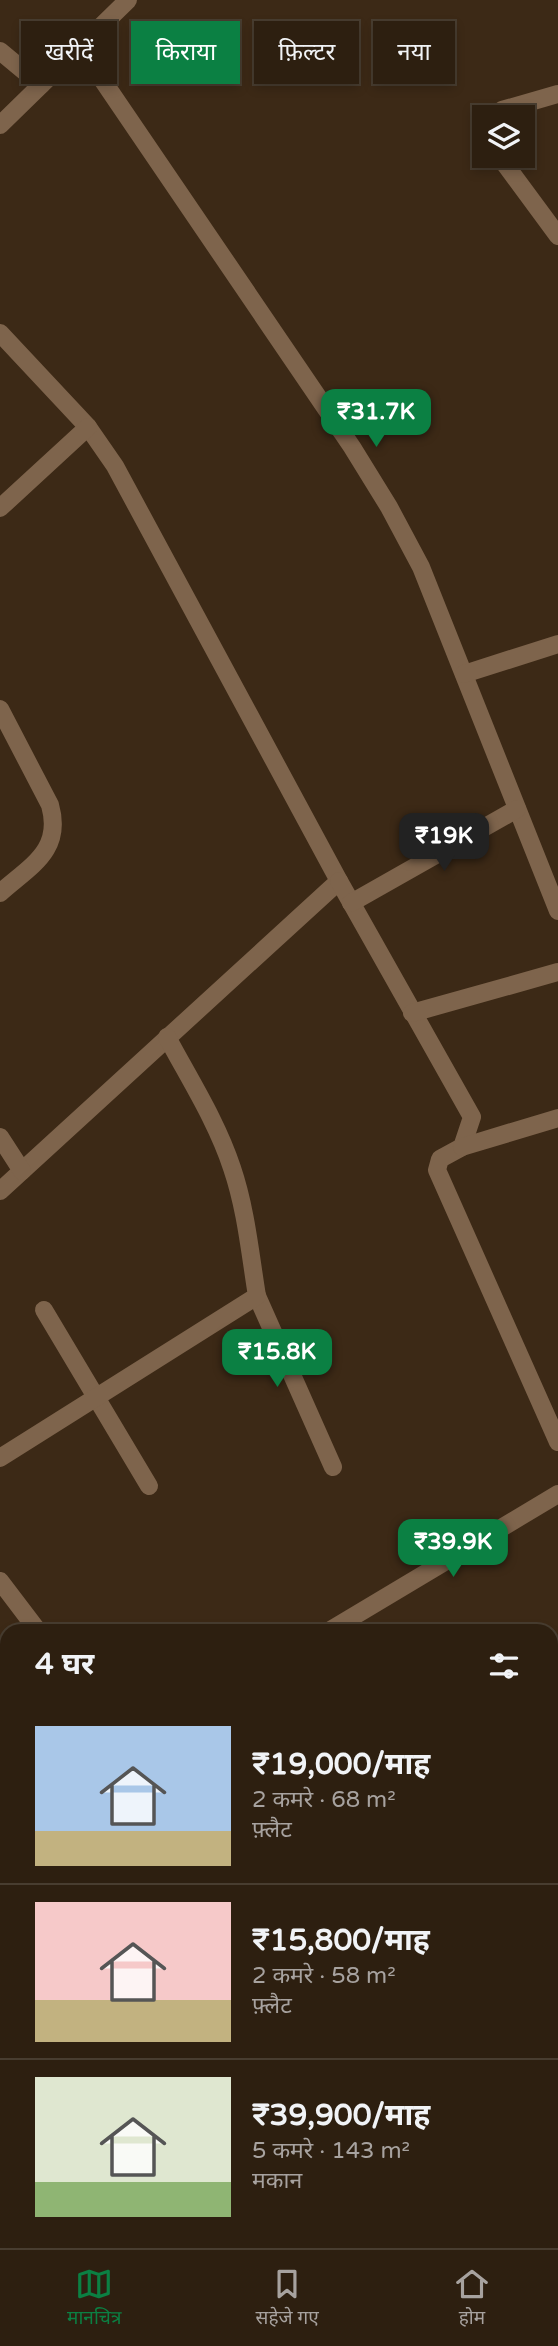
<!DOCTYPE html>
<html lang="hi">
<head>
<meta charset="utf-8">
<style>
  body { margin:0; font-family:"Varela Round","Noto Sans Devanagari",sans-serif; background:#392c1e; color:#f1f3f6; height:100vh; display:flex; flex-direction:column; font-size:26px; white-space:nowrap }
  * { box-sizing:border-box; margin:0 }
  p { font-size:23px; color:#a7a29f }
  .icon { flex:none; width:38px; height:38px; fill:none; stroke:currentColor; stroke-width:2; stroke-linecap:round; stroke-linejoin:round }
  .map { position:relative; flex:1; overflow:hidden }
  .sheet { position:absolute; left:0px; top:1624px; width:558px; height:625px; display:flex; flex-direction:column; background:#2d1f10; border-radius:21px 21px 0 0; box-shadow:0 4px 10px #0003,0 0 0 2px #483d30 }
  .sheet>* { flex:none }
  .top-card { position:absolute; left:21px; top:21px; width:516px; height:63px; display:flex; gap:14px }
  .buttons { position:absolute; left:472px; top:105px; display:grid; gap:14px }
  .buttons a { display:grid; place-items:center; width:63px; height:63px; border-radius:0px; background:#2d1f10; box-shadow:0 4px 10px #0003,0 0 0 2px #483d30; font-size:35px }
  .price { position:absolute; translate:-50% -60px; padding:0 16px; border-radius:14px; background:#0b8043; color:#fff; font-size:23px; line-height:46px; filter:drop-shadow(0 2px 4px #0008) }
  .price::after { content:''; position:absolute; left:50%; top:42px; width:21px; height:16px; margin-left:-10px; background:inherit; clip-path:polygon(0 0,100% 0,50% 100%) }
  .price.current { background:#222; color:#fff }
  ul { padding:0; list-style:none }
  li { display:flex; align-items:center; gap:21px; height:175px; padding:0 35px }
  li+li { border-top:2px solid #483d30 }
  li span { display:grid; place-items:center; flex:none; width:196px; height:140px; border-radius:0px; color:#555 }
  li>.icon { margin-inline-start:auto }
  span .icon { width:84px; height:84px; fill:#fffc; stroke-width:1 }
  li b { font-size:30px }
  h2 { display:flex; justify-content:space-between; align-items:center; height:84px; padding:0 35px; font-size:30px }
  .chip { padding:0 24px; border-radius:0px; background:#2d1f10; box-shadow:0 4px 10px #0003,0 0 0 2px #483d30; font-size:24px; line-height:63px }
  .chip.current { background:#0b8043; color:#fff }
  .tab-bar { display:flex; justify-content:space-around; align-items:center; height:98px; border-top:2px solid #483d30; background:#2d1f10; font-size:19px; color:#a7a29f }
  .tab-bar a { display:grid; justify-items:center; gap:4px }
  .tab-bar .current { color:#0b8043 }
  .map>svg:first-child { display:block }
</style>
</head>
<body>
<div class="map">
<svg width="558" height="2248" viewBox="0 0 558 2248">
  <rect width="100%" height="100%" fill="#3c2916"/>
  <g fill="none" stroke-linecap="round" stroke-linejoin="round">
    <g stroke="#7e644c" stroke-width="18">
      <polyline points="80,47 352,447 389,507 421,567 558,911"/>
      <polyline points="0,51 41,85"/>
      <polyline points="493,117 502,110 558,94"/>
      <polyline points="0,125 128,0"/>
      <polyline points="499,156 558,236"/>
      <polyline points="0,333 88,427 115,466 339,881 0,1191"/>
      <polyline points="0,508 88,427"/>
      <polyline points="464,674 558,644"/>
      <path d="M 0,709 L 50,805 C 63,851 30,866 0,893"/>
      <polyline points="339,881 472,1117 462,1147 440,1159 437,1170 558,1442"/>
      <polyline points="351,903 517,809"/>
      <polyline points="412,1013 558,972"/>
      <polyline points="0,1137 22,1171"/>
      <polyline points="462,1147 558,1118"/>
      <polyline points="257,1296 333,1467"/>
      <polyline points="44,1310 149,1486"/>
      <path d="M 0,1458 L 257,1296 C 250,1253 246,1209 232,1168 C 217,1122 190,1080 167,1037"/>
      <polyline points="0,1581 38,1631"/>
      <polyline points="329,1631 558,1494"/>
      <polyline points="551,1790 558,1786"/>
      <polyline points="0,1817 7,1813"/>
      <polyline points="551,2006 558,2018"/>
      <polyline points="0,2051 7,2048"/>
      <polyline points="0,2170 7,2166"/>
      <polyline points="283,2242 286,2248"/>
      <polyline points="505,2242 520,2248"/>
      <polyline points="229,2248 240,2242"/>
    </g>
  </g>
</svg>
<div class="buttons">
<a><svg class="icon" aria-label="layers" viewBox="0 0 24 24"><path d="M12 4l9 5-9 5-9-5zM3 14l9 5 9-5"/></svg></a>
</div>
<b class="price" style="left:376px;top:449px">₹31.7K</b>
<b class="price current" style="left:444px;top:873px">₹19K</b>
<b class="price" style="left:277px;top:1389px">₹15.8K</b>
<b class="price" style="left:453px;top:1579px">₹39.9K</b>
<div class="top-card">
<a class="chip">खरीदें</a>
<a class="chip current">किराया</a>
<a class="chip">फ़िल्टर</a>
<a class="chip">नया</a>
</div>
<section class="sheet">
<h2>4 घर<svg class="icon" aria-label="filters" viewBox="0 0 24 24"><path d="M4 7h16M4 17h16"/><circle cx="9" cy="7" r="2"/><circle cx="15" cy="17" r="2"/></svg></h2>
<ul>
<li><span style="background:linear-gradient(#a9c7e8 75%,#c2b280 0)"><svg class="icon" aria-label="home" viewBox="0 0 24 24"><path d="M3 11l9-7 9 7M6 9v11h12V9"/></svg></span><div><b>₹19,000/माह</b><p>2 कमरे · 68 m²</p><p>फ़्लैट</p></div></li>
<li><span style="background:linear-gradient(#f6c9c9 70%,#c2b280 0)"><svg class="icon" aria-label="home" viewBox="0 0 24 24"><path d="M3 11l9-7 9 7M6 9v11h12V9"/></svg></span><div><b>₹15,800/माह</b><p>2 कमरे · 58 m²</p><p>फ़्लैट</p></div></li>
<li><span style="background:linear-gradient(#dfe7d0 75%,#8fb573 0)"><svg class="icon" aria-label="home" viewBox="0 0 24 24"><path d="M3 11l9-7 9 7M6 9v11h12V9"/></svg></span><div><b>₹39,900/माह</b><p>5 कमरे · 143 m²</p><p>मकान</p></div></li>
</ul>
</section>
</div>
<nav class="tab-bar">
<a class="current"><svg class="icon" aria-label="map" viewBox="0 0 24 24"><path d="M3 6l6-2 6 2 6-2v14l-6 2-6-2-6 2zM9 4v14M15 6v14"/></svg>मानचित्र</a>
<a><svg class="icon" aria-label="saved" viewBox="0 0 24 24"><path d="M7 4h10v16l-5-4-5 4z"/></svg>सहेजे गए</a>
<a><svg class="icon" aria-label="home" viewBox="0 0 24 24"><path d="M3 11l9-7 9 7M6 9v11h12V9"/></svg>होम</a>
</nav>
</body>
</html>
